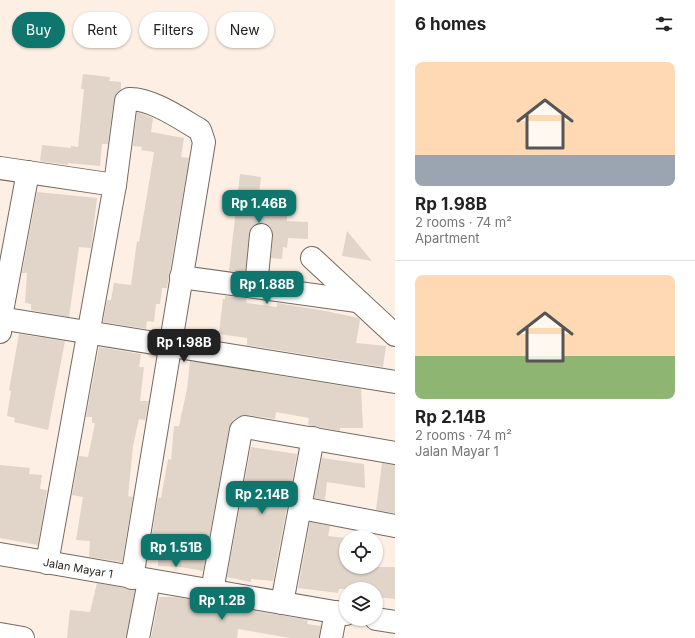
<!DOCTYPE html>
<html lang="en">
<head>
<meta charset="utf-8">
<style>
  body { margin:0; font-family:Inter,sans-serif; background:#f2f2f2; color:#222; height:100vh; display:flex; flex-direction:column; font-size:15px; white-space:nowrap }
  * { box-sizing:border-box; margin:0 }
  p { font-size:13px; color:#767676 }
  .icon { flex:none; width:22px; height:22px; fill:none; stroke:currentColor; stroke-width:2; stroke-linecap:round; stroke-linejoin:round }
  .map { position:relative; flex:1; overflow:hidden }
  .panel { display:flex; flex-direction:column; background:#fff; width:300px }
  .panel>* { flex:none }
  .guide { position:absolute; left:12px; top:12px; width:323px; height:36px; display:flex; gap:8px }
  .tools { position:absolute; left:339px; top:530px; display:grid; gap:8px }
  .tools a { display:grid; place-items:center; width:44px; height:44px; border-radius:50%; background:#fff; box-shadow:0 1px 3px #0004; font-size:20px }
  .price { position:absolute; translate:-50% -34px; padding:0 9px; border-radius:8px; background:#0f766e; color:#fff; font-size:13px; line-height:26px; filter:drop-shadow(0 1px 2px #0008) }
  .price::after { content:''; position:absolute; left:50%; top:24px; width:12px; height:9px; margin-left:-6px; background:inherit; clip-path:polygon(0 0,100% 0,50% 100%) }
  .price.current { background:#222; color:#fff }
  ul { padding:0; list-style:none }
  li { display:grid; align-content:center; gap:8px; height:212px; padding:0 20px }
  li+li { border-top:1px solid #e0e0e0 }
  li span { display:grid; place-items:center; height:124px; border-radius:8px; color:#555 }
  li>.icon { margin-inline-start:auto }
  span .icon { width:72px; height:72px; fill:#fffc; stroke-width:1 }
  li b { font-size:17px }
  h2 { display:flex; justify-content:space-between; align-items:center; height:48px; padding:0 20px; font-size:17px }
  .pill { padding:0 14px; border-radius:18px; background:#fff; box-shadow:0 1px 3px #0004; font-size:14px; line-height:36px }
  .pill.current { background:#0f766e; color:#fff }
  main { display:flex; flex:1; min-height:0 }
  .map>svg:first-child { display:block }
</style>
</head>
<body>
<main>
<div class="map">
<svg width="395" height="638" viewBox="0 0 395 638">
  <rect width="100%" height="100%" fill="#fdefe3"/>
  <g fill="#e1d4c8">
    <polygon points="83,74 110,77 109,81 121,82 121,90 114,99 108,144 102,144 100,166 68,163 68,165 40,161 42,145 71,148 71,146 78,147 84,89 81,89"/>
    <polygon points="137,112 153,118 151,132 184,138 181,157 189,158 167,288 162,288 160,304 156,304 154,322 147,321 146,329 103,322 107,300 111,300 114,283 131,285 137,241 139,242 148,189 154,152 141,150 142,147 133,146"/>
    <polygon points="240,174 261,177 257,211 287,214 287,221 308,222 308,239 288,238 287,248 283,247 282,259 271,258 273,236 272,230 269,225 263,223 256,224 251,228 249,234 245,273 229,271"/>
    <polygon points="37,192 97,198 91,248 79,247 69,317 31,310 31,304 25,303 27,273 22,273"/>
    <polygon points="347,231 372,261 342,256"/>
    <polygon points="225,296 246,298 247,303 277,307 277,303 326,311 358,318 360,320 356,343 386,346 383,367 247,345 247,338 219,334 223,299 225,299"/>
    <polygon points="19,334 65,341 48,430 14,422 15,418 7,416 11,391 9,390"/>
    <polygon points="99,347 141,354 139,367 144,367 140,401 149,401 145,420 139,419 133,446 128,496 133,497 122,562 89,557 90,541 76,540 83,497 72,495 79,456 88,457 95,423 92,423 92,417 86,417"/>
    <polygon points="190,361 361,389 363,428 340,428 340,431 308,425 309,418 276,412 275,419 247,415 242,415 233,420 229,428 203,571 181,567 158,566 158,559 148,558 158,498 161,498 168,459 171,460 174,426 179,426 187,389"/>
    <polygon points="251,447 297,454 273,581 251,579 251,582 227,577"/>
    <polygon points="322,458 364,464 365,488 327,482 325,500 314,498"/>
    <polygon points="382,463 395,465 395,513 376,510"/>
    <polygon points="0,465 30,468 29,474 42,475 40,489 47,490 38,545 0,538"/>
    <polygon points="310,522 330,526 328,536 346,538 346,567 395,567 395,599 376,597 376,589 339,589 338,593 298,588"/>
    <polygon points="97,583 135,590 126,638 67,638 70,610 90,612"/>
    <polygon points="159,597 177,597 308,620 307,624 321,626 319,638 290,638 238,629 237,638 151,638"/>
  </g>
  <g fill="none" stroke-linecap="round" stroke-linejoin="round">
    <defs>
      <g id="minor">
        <polyline points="0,168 115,185"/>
        <polyline points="312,258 395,335"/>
        <polyline points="181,277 357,301"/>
        <polyline points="256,286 261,235"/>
        <polyline points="0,318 395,382"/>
        <polyline points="0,332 3,306 28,172"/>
        <polyline points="301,508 395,526"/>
        <polyline points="0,554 346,614"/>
        <path d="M 47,563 L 115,185 L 126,101 L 129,99 C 151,98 181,119 200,130 L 204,142 L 132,578"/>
        <polyline points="212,591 241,430 245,427 395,453"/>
        <polyline points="282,603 313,438"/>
        <polyline points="376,619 395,622"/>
        <polyline points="0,634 23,638"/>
        <polyline points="138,638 149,581"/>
        <polyline points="331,638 336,612"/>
      </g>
    </defs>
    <use href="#minor" stroke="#75695f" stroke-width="24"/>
    <use href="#minor" stroke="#fff" stroke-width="22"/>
  </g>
  <g text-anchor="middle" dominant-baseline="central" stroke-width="4" stroke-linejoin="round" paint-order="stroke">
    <g font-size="11" fill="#2d2824" stroke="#fff">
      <text transform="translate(78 568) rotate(10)">Jalan Mayar 1</text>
    </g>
  </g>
</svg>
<div class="tools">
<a><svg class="icon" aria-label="locate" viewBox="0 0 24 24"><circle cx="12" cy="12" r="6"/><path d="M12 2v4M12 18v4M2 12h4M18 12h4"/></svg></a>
<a><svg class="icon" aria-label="layers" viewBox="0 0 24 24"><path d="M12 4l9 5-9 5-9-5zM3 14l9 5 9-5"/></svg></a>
</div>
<b class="price" style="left:259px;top:224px">Rp 1.46B</b>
<b class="price" style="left:267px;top:305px">Rp 1.88B</b>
<b class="price current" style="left:184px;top:363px">Rp 1.98B</b>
<b class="price" style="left:262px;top:515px">Rp 2.14B</b>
<b class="price" style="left:176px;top:568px">Rp 1.51B</b>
<b class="price" style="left:222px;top:621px">Rp 1.2B</b>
<div class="guide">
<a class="pill current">Buy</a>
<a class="pill">Rent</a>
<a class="pill">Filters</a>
<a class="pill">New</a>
</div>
</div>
<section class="panel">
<h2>6 homes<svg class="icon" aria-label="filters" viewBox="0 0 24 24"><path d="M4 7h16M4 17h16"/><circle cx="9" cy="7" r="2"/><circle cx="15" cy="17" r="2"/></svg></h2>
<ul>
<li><span style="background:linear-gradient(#ffd9b3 75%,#9aa5b1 0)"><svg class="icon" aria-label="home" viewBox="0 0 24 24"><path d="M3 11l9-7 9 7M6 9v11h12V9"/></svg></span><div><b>Rp 1.98B</b><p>2 rooms · 74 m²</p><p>Apartment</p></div></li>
<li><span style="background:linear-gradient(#ffd9b3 65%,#8fb573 0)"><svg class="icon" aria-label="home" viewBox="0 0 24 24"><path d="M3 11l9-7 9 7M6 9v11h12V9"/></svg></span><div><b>Rp 2.14B</b><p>2 rooms · 74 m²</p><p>Jalan Mayar 1</p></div></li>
</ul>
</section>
</main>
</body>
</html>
